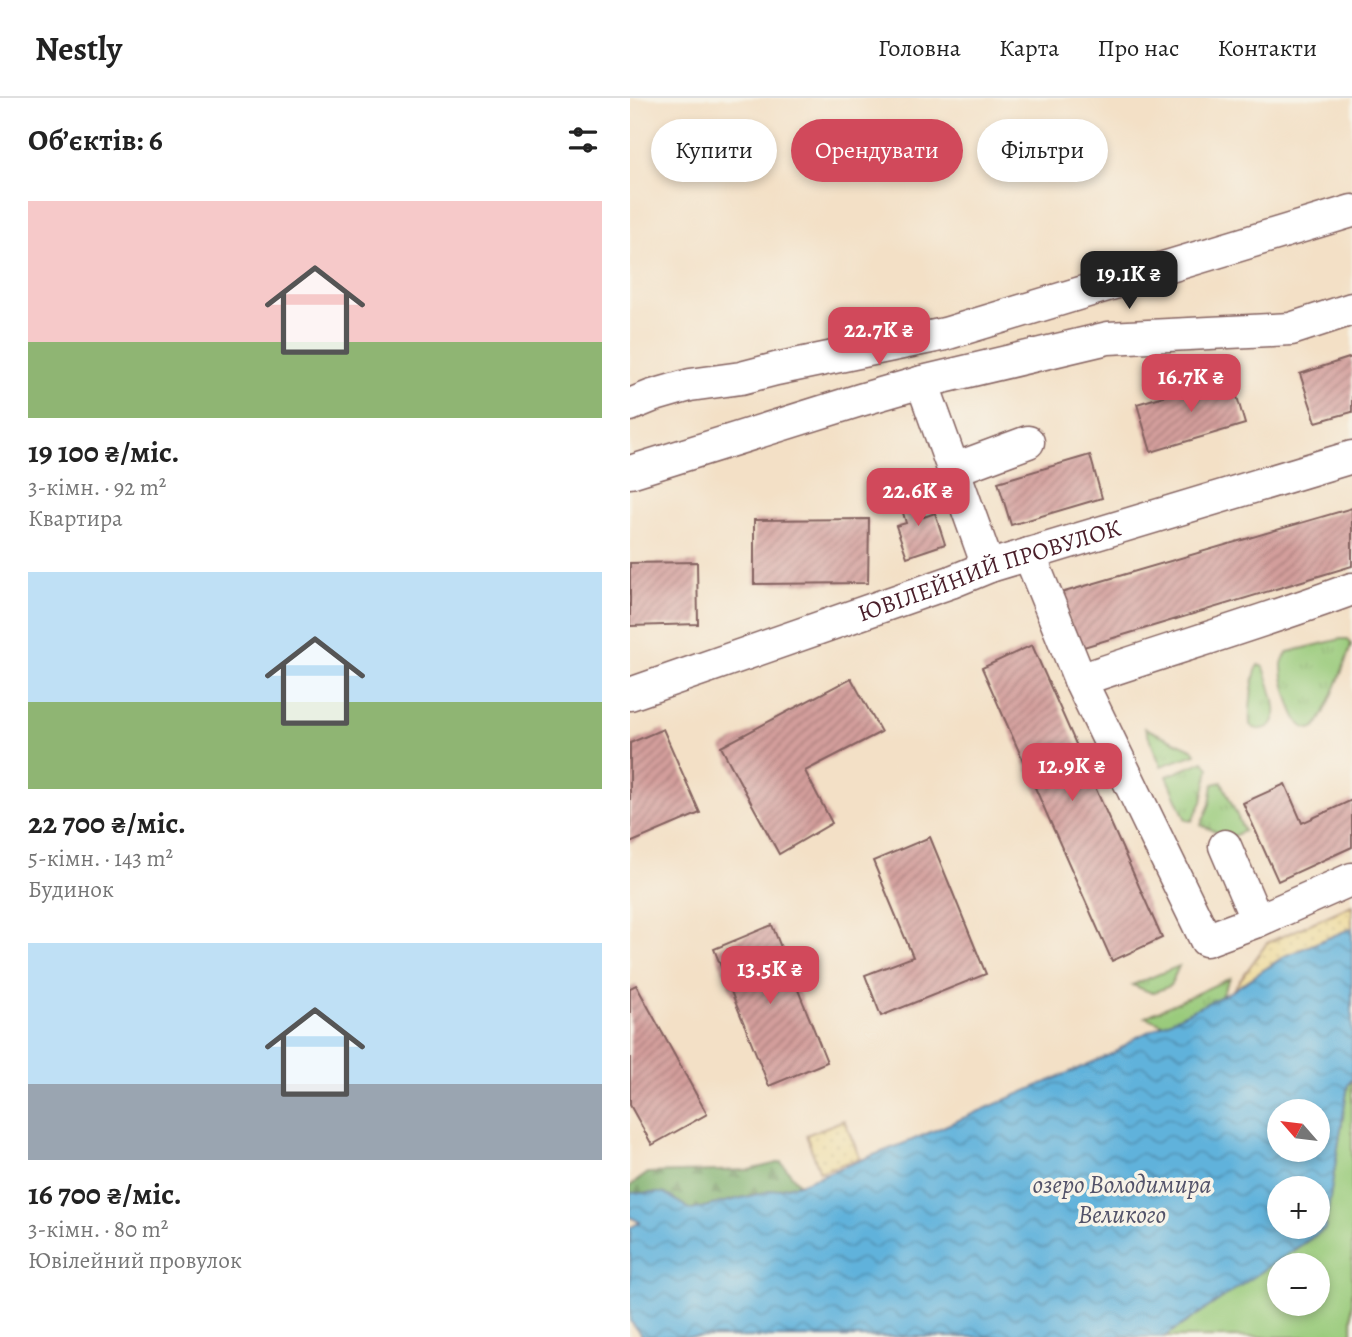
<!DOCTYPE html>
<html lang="uk">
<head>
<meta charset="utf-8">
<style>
  body { margin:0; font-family:Alegreya,serif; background:#f6f6f6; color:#222; height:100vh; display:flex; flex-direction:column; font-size:26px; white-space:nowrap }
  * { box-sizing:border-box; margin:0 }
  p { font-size:23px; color:#767676 }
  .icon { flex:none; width:38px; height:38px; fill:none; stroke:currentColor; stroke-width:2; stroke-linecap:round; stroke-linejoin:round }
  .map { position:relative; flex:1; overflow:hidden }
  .details { display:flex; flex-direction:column; background:#fff; width:630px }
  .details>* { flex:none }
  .guide { position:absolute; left:21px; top:21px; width:595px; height:63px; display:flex; gap:14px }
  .needle { width:46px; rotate:298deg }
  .fabs { position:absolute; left:637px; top:1001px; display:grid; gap:14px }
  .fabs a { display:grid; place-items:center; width:63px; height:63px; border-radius:50%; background:#fff; box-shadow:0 4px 10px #0003; font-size:35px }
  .price { position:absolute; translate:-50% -60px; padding:0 16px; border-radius:14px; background:#d1495b; color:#fff; font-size:23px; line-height:46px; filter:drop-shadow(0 2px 4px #0008) }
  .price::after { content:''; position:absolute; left:50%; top:42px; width:21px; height:16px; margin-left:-10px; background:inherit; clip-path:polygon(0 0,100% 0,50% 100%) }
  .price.on { background:#222; color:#fff }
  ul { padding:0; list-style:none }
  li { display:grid; align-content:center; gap:14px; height:371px; padding:0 28px }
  li span { display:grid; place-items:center; height:217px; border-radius:0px; color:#555 }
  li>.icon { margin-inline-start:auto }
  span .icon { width:126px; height:126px; fill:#fffc; stroke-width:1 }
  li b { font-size:30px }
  h2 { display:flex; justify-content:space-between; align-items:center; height:84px; padding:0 28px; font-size:30px }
  .tag { padding:0 24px; border-radius:32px; background:#fff; box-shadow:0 4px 10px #0003; font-size:24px; line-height:63px }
  .tag.on { background:#d1495b; color:#fff }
  header { display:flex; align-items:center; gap:42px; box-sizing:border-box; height:98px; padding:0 35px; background:#fff; border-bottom:2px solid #e0e0e0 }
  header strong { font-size:33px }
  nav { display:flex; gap:38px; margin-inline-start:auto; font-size:24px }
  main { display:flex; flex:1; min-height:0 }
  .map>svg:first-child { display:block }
</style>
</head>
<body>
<header>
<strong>Nestly</strong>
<nav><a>Головна</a><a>Карта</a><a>Про нас</a><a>Контакти</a></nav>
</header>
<main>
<section class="details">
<h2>Об’єктів: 6<svg class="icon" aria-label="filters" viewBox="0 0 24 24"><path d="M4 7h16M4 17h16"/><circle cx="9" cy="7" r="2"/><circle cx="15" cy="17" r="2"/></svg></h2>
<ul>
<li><span style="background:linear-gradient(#f6c9c9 65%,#8fb573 0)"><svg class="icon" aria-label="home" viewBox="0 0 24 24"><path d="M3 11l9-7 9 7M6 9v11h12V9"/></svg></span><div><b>19 100 ₴/міс.</b><p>3-кімн. · 92 m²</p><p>Квартира</p></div></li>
<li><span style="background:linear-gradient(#bfe0f5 60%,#8fb573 0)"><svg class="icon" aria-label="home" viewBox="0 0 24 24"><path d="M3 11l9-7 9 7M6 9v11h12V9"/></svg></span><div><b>22 700 ₴/міс.</b><p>5-кімн. · 143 m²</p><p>Будинок</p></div></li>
<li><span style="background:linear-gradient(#bfe0f5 65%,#9aa5b1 0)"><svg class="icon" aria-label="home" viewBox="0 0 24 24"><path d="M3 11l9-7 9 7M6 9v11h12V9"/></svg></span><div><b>16 700 ₴/міс.</b><p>3-кімн. · 80 m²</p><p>Ювілейний провулок</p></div></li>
</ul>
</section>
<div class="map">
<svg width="722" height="1239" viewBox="0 0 722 1239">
  <defs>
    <pattern id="grass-tufts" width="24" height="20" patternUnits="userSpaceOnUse" patternTransform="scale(1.75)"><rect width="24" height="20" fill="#9acb7b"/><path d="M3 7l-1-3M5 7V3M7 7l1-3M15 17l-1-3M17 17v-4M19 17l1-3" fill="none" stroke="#86ae6a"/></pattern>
    <pattern id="forest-firs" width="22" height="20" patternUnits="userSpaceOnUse" patternTransform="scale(1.75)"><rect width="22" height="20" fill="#7baf6b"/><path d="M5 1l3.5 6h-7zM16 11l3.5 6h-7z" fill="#678e58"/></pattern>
    <pattern id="sand-dots" width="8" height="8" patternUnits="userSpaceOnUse" patternTransform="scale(1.75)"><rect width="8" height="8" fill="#eeda9e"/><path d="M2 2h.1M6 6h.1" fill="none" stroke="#cebb88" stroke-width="1.8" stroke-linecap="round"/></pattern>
    <pattern id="water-waves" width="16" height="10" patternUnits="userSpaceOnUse" patternTransform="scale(1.75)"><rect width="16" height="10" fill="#60b2db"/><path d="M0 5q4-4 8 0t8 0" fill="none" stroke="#5190b2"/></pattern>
    <pattern id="building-hatch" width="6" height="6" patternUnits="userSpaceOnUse" patternTransform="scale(1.75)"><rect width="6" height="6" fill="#d39e9b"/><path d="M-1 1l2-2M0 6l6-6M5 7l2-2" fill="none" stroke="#ad807f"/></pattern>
  </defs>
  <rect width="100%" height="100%" fill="#f7f3e8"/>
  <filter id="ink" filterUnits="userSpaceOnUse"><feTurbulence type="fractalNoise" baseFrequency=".0143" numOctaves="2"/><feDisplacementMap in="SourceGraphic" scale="14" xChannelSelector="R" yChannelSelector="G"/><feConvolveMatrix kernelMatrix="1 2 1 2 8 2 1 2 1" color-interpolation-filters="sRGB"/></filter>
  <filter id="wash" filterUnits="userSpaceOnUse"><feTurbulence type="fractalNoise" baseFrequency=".00686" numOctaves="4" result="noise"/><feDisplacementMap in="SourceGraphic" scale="28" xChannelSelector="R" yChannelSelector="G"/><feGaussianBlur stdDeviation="1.57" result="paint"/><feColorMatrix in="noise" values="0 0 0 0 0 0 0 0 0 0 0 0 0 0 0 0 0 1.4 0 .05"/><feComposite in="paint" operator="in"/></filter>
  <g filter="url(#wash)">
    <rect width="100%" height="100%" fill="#f3e0c6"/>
    <g fill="url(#grass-tufts)" stroke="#727553" stroke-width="2">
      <path d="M 711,541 L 718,541 L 721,546 C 718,559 694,622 685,629 C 684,630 682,630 680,631 C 676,630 674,630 671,627 C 662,618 652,581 652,569 C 651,563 655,558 658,554 Z"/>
      <path d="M 628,567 L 634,569 C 638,584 656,623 636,630 C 629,632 626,632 620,627 C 619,612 622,581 628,567 Z"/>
      <polygon points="515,630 564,652 566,656 531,668"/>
      <polygon points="574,663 579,670 572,704 562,723 556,722 537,678"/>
      <polygon points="592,684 614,733 599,740 571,727 580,706 583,686"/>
      <polygon points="549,868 540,888 522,895 502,887"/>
      <polygon points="600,880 585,910 540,929 515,919"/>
    </g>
    <polygon fill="url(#forest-firs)" stroke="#62674b" stroke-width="2" points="151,1064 169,1086 62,1112 0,1098 0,1088 18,1075 119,1072"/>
    <g fill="url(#sand-dots)" stroke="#9c7c64" stroke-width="2">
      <polygon points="722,807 722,830 655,858 602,893 637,845"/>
      <polygon points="214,1022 230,1060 190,1074 176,1037"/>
    </g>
    <path fill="#9acb7b" stroke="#727553" stroke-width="2" fill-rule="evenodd" d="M 722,981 L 722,1239 L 534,1239 L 695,1131 L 718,987 ZM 649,1167 L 688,1167 L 688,1206 L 649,1206 Z"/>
    <path fill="url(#water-waves)" stroke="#556883" stroke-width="2" fill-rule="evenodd" d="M 722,830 L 722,981 L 718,987 L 695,1131 L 534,1239 L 13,1239 L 0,1223 L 0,1130 L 10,1124 L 0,1119 L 0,1095 L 34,1095 L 62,1112 L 169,1086 L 280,1043 L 484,955 L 505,940 L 602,893 L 655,858 ZM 649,1013 L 688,1013 L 688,1052 L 649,1052 ZM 649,1090 L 688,1090 L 688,1129 L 649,1129 Z"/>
    <g id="blocks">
      <g fill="url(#building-hatch)">
        <polygon points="722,259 722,314 686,324 670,276"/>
        <polygon points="601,278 615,326 521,354 507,306"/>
        <polygon points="460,357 472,400 381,427 368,384"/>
        <polygon points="286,395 294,419 305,415 315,446 277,459 266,428 276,425 269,401"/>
        <polygon points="722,410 722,468 447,551 431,495"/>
        <polygon points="239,421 238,485 124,486 124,422"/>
        <polygon points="67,464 68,526 0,528 0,465"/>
        <polygon points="402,547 532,840 482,863 352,570"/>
        <polygon points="221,580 251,634 175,673 202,725 149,756 91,649"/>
        <polygon points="33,631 70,715 0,745 0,645"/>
        <polygon points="655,686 672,725 722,702 722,749 648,783 613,705"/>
        <polygon points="300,739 356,876 251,918 235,877 283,859 243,763"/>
        <polygon points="142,827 197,964 139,988 84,851"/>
        <polygon points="6,887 77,1016 22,1047 0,1007 0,890"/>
      </g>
    </g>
  </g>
  <g filter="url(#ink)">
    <use href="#blocks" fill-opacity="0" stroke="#856361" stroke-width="2"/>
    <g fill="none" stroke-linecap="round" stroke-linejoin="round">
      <defs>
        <g id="minor">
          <polyline points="292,284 478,240 661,231 722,211"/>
          <polyline points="0,307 22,298 60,287 111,280 146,271 315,236 722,113"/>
          <polyline points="325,371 398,344"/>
          <polyline points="0,374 230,302 292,284 354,457 360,468"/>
          <polyline points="399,456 450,582 576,842 627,823 722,781"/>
          <path d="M 450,582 C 541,551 633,524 722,491"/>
          <path id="s1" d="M 0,596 L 321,484 L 360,468 L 722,359"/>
          <polyline points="595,748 627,823"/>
        </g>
      </defs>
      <use href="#minor" stroke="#856361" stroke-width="35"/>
      <use href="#minor" stroke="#fff" stroke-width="32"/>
    </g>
  </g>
  <g text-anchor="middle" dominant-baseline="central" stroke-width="7" stroke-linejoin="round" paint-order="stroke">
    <g font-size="24" fill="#4a1f2b" stroke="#f7f3e8">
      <text stroke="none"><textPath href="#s1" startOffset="380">ЮВІЛЕЙНИЙ ПРОВУЛОК</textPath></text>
    </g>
    <g font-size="26" font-style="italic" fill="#525269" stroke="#f7f3e8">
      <text x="492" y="1086">озеро Володимира<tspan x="492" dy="30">Великого</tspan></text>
    </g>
  </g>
</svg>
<div class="fabs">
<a><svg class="needle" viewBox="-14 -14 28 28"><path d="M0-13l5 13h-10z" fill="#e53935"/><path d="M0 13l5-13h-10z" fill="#767676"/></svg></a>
<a>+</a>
<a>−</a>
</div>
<b class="price on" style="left:499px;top:213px">19.1K ₴</b>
<b class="price" style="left:249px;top:269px">22.7K ₴</b>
<b class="price" style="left:561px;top:316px">16.7K ₴</b>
<b class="price" style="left:288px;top:430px">22.6K ₴</b>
<b class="price" style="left:442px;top:705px">12.9K ₴</b>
<b class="price" style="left:140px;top:908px">13.5K ₴</b>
<div class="guide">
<a class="tag">Купити</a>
<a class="tag on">Орендувати</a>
<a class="tag">Фільтри</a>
</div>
</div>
</main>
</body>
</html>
